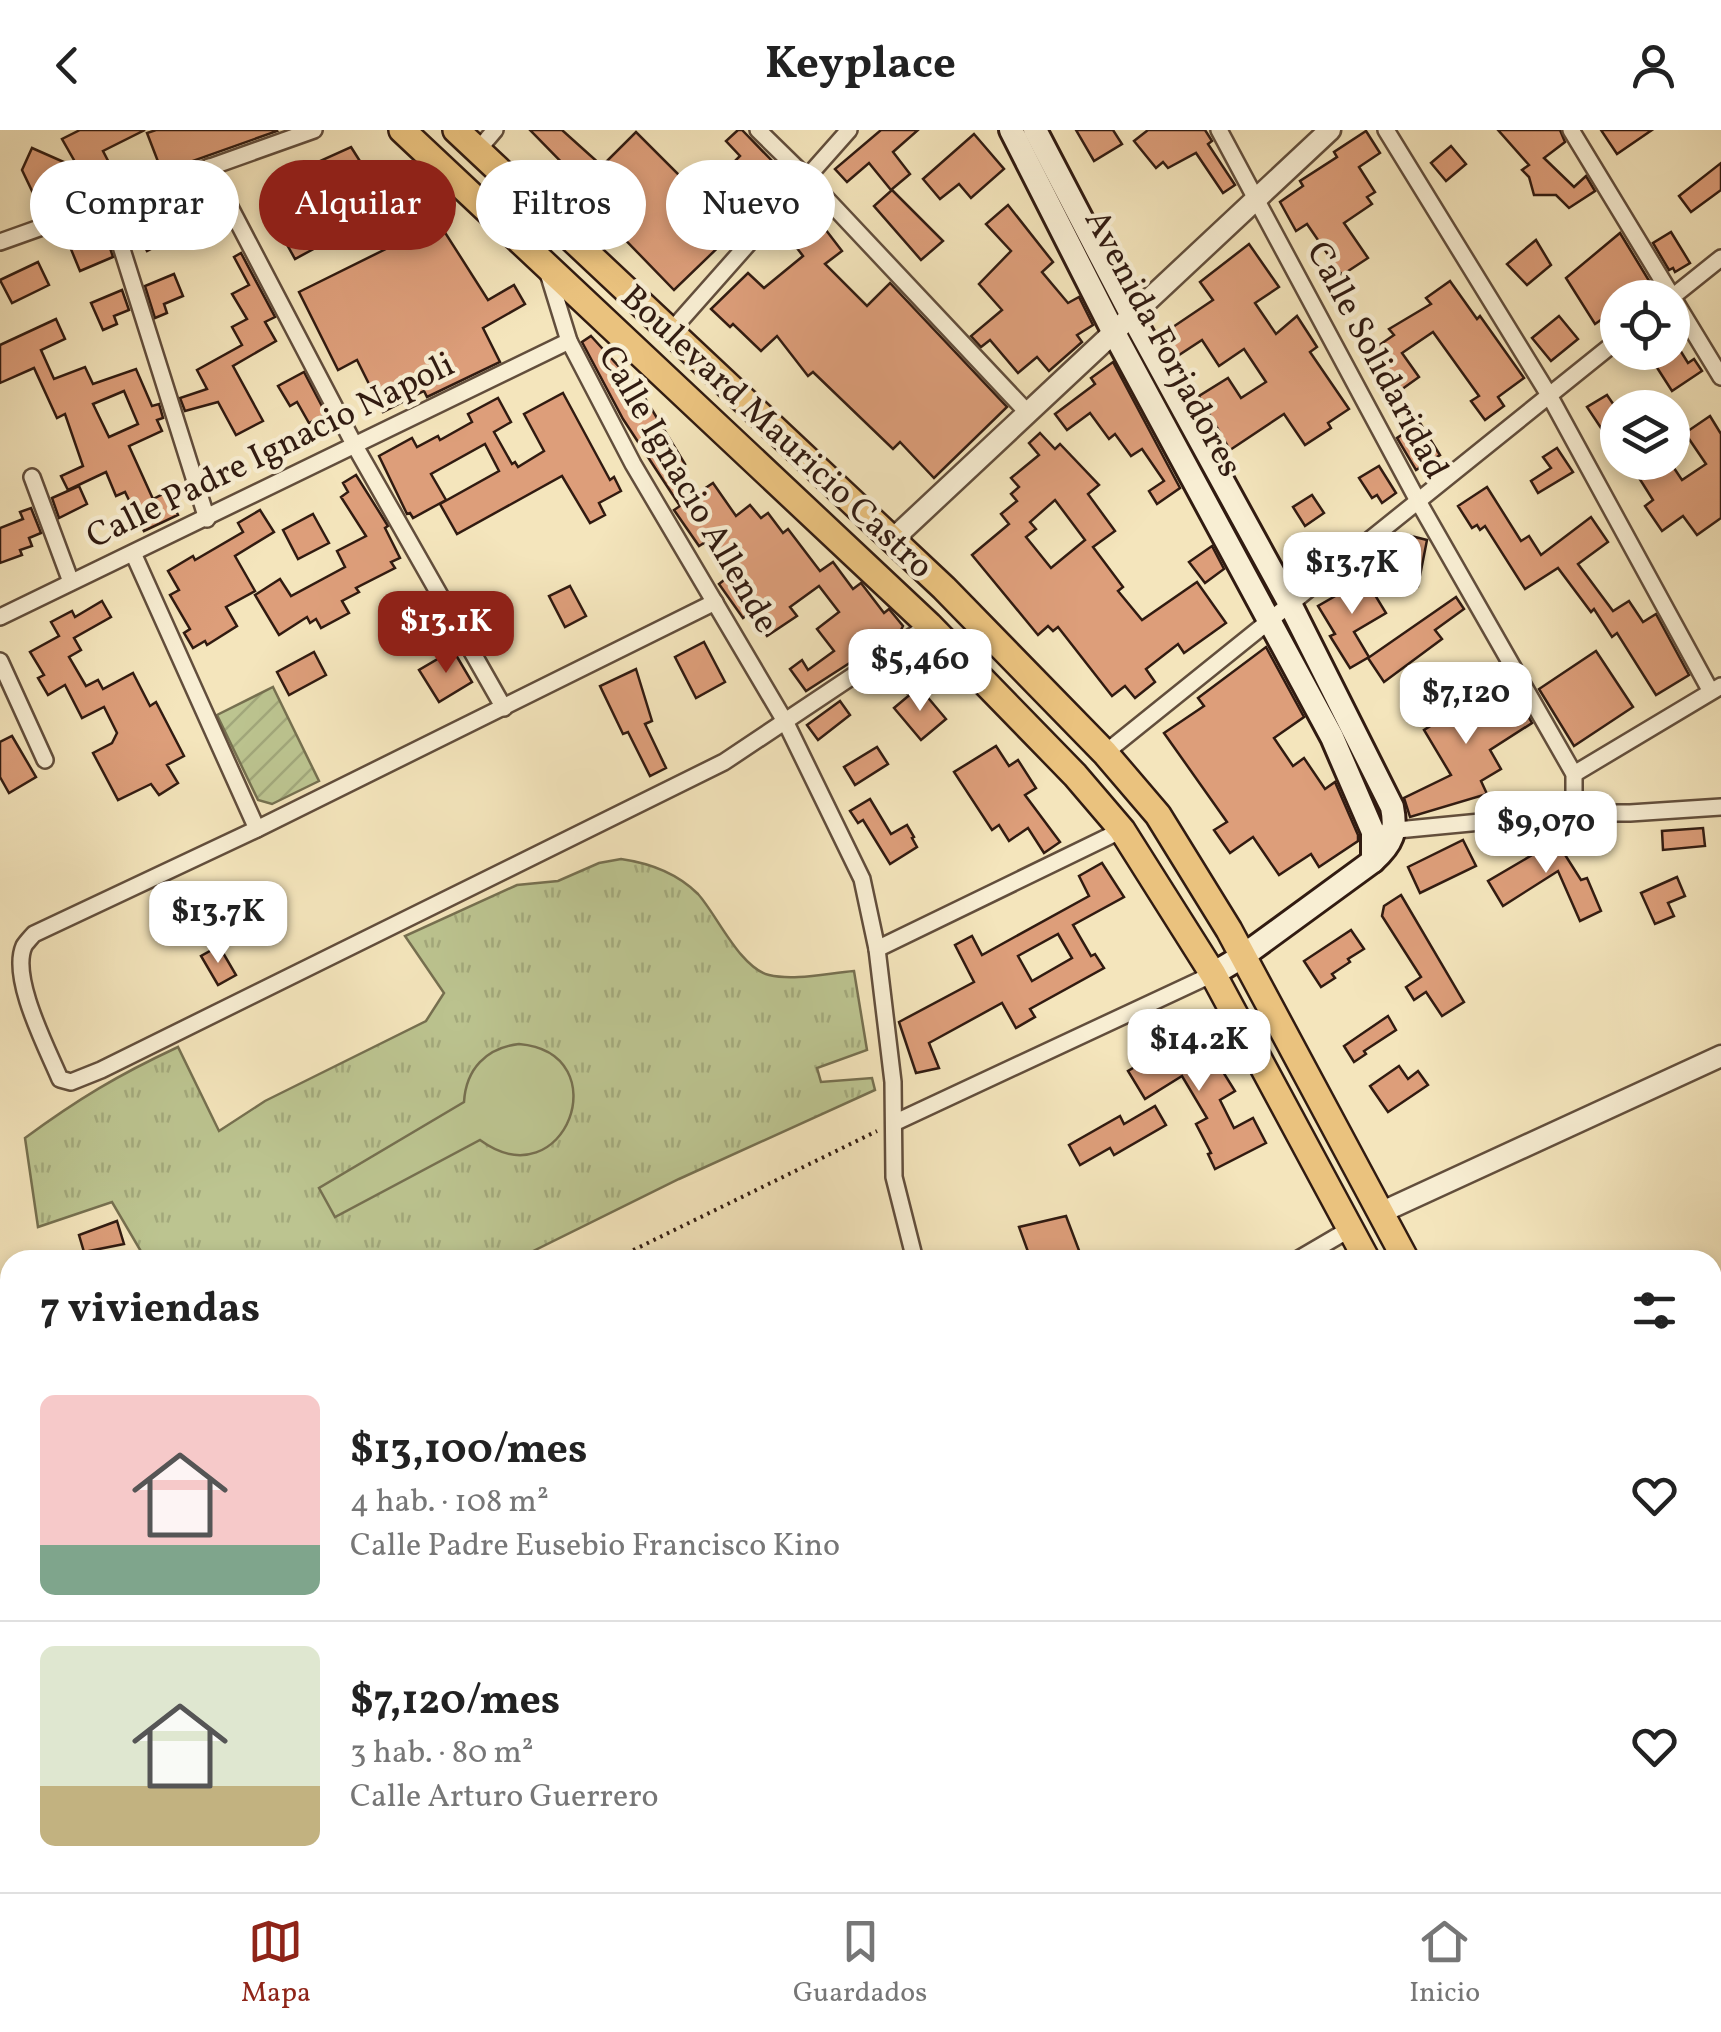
<!DOCTYPE html>
<html lang="es">
<head>
<meta charset="utf-8">
<style>
  body { margin:0; font-family:Vollkorn,serif; background:#f6f6f6; color:#222; height:100vh; display:flex; flex-direction:column; font-size:38px; white-space:nowrap }
  * { box-sizing:border-box; margin:0 }
  p { font-size:32px; color:#767676 }
  .icon { flex:none; width:55px; height:55px; fill:none; stroke:currentColor; stroke-width:2; stroke-linecap:round; stroke-linejoin:round }
  .map { position:relative; flex:1; overflow:hidden }
  .sheet { position:absolute; left:0px; top:1120px; width:1722px; height:642px; display:flex; flex-direction:column; background:#fff; border-radius:30px 30px 0 0; box-shadow:0 5px 15px #0003 }
  .sheet>* { flex:none }
  .banner { position:absolute; left:30px; top:30px; width:1000px; height:90px; display:flex; gap:20px }
  .controls { position:absolute; left:1600px; top:150px; display:grid; gap:20px }
  .controls a { display:grid; place-items:center; width:90px; height:90px; border-radius:50%; background:#fff; box-shadow:0 5px 15px #0003; font-size:50px }
  .price { position:absolute; translate:-50% -85px; padding:0 22px; border-radius:20px; background:#fff; color:#222; font-size:32px; line-height:65px; filter:drop-shadow(0 2px 5px #0008) }
  .price::after { content:''; position:absolute; left:50%; top:60px; width:30px; height:22px; margin-left:-15px; background:inherit; clip-path:polygon(0 0,100% 0,50% 100%) }
  .price.active { background:#8f2418; color:#fff }
  ul { padding:0; list-style:none }
  li { display:flex; align-items:center; gap:30px; height:250px; padding:0 40px }
  li+li { border-top:2px solid #e0e0e0 }
  li span { display:grid; place-items:center; flex:none; width:280px; height:200px; border-radius:15px; color:#555 }
  li>.icon { margin-inline-start:auto }
  span .icon { width:120px; height:120px; fill:#fffc; stroke-width:1 }
  li b { font-size:42px }
  h2 { display:flex; justify-content:space-between; align-items:center; height:120px; padding:0 40px; font-size:42px }
  .tag { padding:0 35px; border-radius:45px; background:#fff; box-shadow:0 5px 15px #0003; font-size:35px; line-height:90px }
  .tag.active { background:#8f2418; color:#fff }
  header { display:flex; justify-content:space-between; align-items:center; height:130px; padding:0 40px; background:#fff; font-size:45px; font-weight:700 }
  .tab-bar { display:flex; justify-content:space-around; align-items:center; height:140px; border-top:2px solid #e0e0e0; background:#fff; font-size:28px; color:#767676 }
  .tab-bar a { display:grid; justify-items:center; gap:5px }
  .tab-bar .active { color:#8f2418 }
  .map>svg:first-child { display:block }
</style>
</head>
<body>
<header><svg class="icon" aria-label="back" viewBox="0 0 24 24"><path d="M15 5l-7 7 7 7"/></svg>Keyplace<svg class="icon" aria-label="person" viewBox="0 0 24 24"><circle cx="12" cy="8" r="4"/><path d="M4 21q1-7 8-7t8 7"/></svg></header>
<div class="map">
<svg width="1721" height="1762" viewBox="0 0 1721 1762">
  <defs>
    <pattern id="grass-tufts" width="24" height="20" patternUnits="userSpaceOnUse" patternTransform="scale(2.5)"><rect width="24" height="20" fill="#bcc490"/><path d="M3 7l-1-3M5 7V3M7 7l1-3M15 17l-1-3M17 17v-4M19 17l1-3" fill="none" stroke="#a2a87b"/></pattern>
    <pattern id="garden-furrows" width="10" height="10" patternUnits="userSpaceOnUse" patternTransform="scale(2.5)"><rect width="10" height="10" fill="#bcc490"/><path d="M-1 1l2-2M0 10L10 0M9 11l2-2" fill="none" stroke="#a2a87b"/></pattern>
  </defs>
  <rect width="100%" height="100%" fill="#f4e5bc"/>
  <filter id="stains"><feTurbulence type="fractalNoise" baseFrequency=".002" numOctaves="4"/><feColorMatrix values="0 0 0 0 .2 0 0 0 0 .09 0 0 0 0 .02 0 0 0 .5 -.17"/></filter>
  <radialGradient id="worn" r=".72"><stop offset=".6" stop-color="#630" stop-opacity="0"/><stop offset="1" stop-color="#630" stop-opacity=".3"/></radialGradient>
  <path fill="url(#grass-tufts)" stroke="#767050" stroke-width="2.5" d="M 621,729 C 649,733 677,743 698,764 C 717,785 740,838 769,845 C 794,851 828,843 854,841 L 867,920 L 817,938 L 821,952 L 872,948 L 875,960 L 679,1049 L 515,1130 L 402,1130 L 399,1126 L 393,1130 L 146,1130 L 112,1072 L 38,1097 L 25,1008 C 78,969 118,945 178,917 L 219,1001 L 265,971 L 426,891 L 444,863 L 405,806 L 517,755 L 558,751 L 599,733 Z"/>
  <polygon fill="url(#garden-furrows)" stroke="#767050" stroke-width="2.5" points="273,557 319,651 272,674 258,670 217,585"/>
  <path fill="#bcc490" stroke="#767050" stroke-width="2.5" d="M 519,914 C 620,923 565,1072 480,1010 L 335,1087 L 319,1058 L 464,972 C 466,939 486,918 519,914 Z"/>
  <g fill="#dd9e7a" stroke="#311b11" stroke-width="2.5" fill-rule="evenodd">
    <polygon points="80,0 145,0 103,21 119,52 94,65 62,9"/>
    <polygon points="156,0 276,0 277,1 162,42 147,3"/>
    <polygon points="530,0 562,0 602,36 636,2 735,101 674,160 606,90 612,84"/>
    <polygon points="738,0 742,0 778,37 752,63 728,38 740,26 726,11"/>
    <polygon points="881,0 918,0 893,22 910,44 891,60 869,33 847,52 835,39"/>
    <polygon points="1076,0 1113,0 1122,14 1094,31"/>
    <polygon points="1148,0 1205,0 1212,11 1208,14 1235,55 1223,63 1196,23 1168,38 1163,32 1156,38 1134,11"/>
    <polygon points="1498,0 1560,0 1565,12 1544,28 1574,57 1586,46 1595,61 1569,78 1556,65 1534,65 1529,47 1522,40 1529,35"/>
    <polygon points="1601,0 1652,0 1617,24"/>
    <polygon points="1366,1 1380,23 1359,37 1375,62 1367,67 1372,74 1344,93 1368,128 1342,145 1307,94 1296,101 1280,72 1303,56 1300,51 1337,27 1334,22"/>
    <polygon points="974,4 1004,39 971,68 959,54 940,69 923,49"/>
    <polygon points="1451,16 1466,34 1446,51 1431,33"/>
    <polygon points="351,17 363,36 321,55 318,48 287,67 276,50 294,39 296,42"/>
    <polygon points="32,18 66,33 54,63 49,61 46,69 33,63 22,40"/>
    <polygon points="1721,33 1721,60 1691,82 1679,66"/>
    <polygon points="892,60 943,111 921,130 874,76"/>
    <polygon points="813,72 825,86 819,91 842,121 825,134 867,176 890,153 1007,277 934,348 900,312 893,319 813,242 808,246 777,206 761,221 733,194 730,197 711,179 748,143 764,158 803,126 790,109 801,99 792,89"/>
    <polygon points="1008,75 1053,132 1042,142 1068,173 1079,167 1093,195 1077,205 1082,212 1049,241 1037,227 1018,243 990,210 981,217 971,206 1002,180 979,154 1011,121 986,94"/>
    <polygon points="425,78 433,96 439,93 488,170 514,155 525,174 483,198 500,232 427,267 424,261 383,282 357,230 338,240 299,162 406,109 398,92"/>
    <polygon points="158,88 168,110 147,121 136,99"/>
    <polygon points="304,89 307,95 313,92 322,108 316,111 319,116 295,129 280,102"/>
    <polygon points="103,97 113,127 80,141 68,112"/>
    <polygon points="1671,102 1690,133 1675,142 1673,138 1669,140 1653,113"/>
    <polygon points="1620,103 1651,154 1632,168 1618,168 1618,178 1595,194 1566,148"/>
    <polygon points="1536,110 1551,135 1527,155 1507,134"/>
    <polygon points="1249,114 1279,157 1255,173 1276,204 1297,186 1317,217 1310,222 1349,279 1328,293 1331,298 1305,315 1284,284 1230,320 1199,266 1228,248 1241,268 1266,252 1244,219 1219,236 1202,210 1179,225 1164,203 1213,170 1200,152"/>
    <polygon points="241,123 275,187 265,192 276,211 233,236 263,291 236,305 218,272 185,281 180,268 207,259 197,240 242,215 232,197 247,189 232,164 249,155 234,127"/>
    <polygon points="38,132 49,155 12,173 0,150"/>
    <polygon points="174,144 183,166 164,174 167,183 155,188 145,156"/>
    <polygon points="1450,151 1477,189 1480,186 1524,248 1498,267 1504,276 1485,290 1471,271 1479,266 1433,202 1402,223 1419,247 1391,267 1363,226 1394,205 1389,199 1431,174 1426,168"/>
    <polygon points="122,160 129,180 114,186 117,194 103,200 91,173"/>
    <polygon points="1559,186 1578,209 1551,231 1532,208"/>
    <path d="M 56,189 L 65,209 L 41,220 L 54,249 L 85,237 L 93,254 L 136,239 L 152,276 L 159,274 L 163,288 L 157,290 L 162,301 L 129,316 L 153,369 L 167,362 L 178,385 L 144,401 L 125,362 L 116,366 L 106,342 L 68,360 L 61,346 L 83,336 L 65,284 L 57,288 L 34,238 L 0,253 L 0,215 ZM 124,261 L 138,294 L 109,307 L 93,274 Z"/>
    <polygon points="591,206 640,260 685,334 677,339 695,365 713,353 736,386 750,375 761,388 768,383 783,403 788,399 820,441 833,432 853,459 861,453 884,483 889,479 894,485 903,496 901,500 806,561 790,539 802,530 808,540 834,521 817,499 839,482 819,456 790,477 797,486 767,506 751,482 743,488 719,454 728,447 704,413 699,416 674,380 680,376 623,289 582,212"/>
    <polygon points="1680,220 1688,233 1694,229 1702,241 1672,261 1656,236"/>
    <polygon points="1113,232 1180,358 1157,374 1149,361 1164,351 1142,319 1131,326 1115,304 1109,309 1090,283 1067,300 1055,284 1095,254 1091,248"/>
    <polygon points="304,242 326,284 309,293 297,272 290,276 278,256"/>
    <polygon points="563,263 610,350 614,347 621,361 599,373 605,385 590,393 562,346 457,404 440,374 499,341 485,314 431,344 446,370 413,388 410,383 407,384 379,326 412,308 417,317 438,306 440,310 472,292 468,284 498,268 511,292 494,302 512,334 515,332 518,337 544,321 524,284"/>
    <polygon points="1607,265 1618,281 1618,292 1603,301 1587,277"/>
    <polygon points="1710,286 1721,304 1721,388 1697,405 1683,386 1662,401 1645,376 1653,370 1629,332 1670,332 1682,350 1706,334 1685,303"/>
    <polygon points="1420,293 1440,325 1416,340 1397,308"/>
    <path d="M 1040,303 L 1055,319 L 1060,314 L 1099,355 L 1088,364 L 1115,401 L 1093,417 L 1123,457 L 1118,461 L 1142,490 L 1197,452 L 1226,493 L 1184,523 L 1178,514 L 1146,539 L 1155,552 L 1135,568 L 1125,556 L 1112,566 L 1058,497 L 1053,501 L 1048,496 L 1038,505 L 972,425 L 1009,394 L 1001,384 L 1017,371 L 1011,364 L 1019,357 L 1011,348 L 1039,325 L 1029,313 ZM 1055,370 L 1085,410 L 1051,438 L 1026,407 L 1036,399 L 1030,392 Z"/>
    <polygon points="1557,318 1573,342 1538,363 1531,351 1551,338 1543,327"/>
    <polygon points="1379,336 1396,363 1382,373 1377,365 1372,368 1359,348"/>
    <polygon points="356,345 388,396 385,398 400,428 391,432 395,438 356,458 359,462 342,471 349,483 321,498 316,489 310,493 307,487 279,505 255,465 280,449 291,466 345,437 337,421 366,406 341,367 348,362 343,353"/>
    <polygon points="79,356 87,374 59,388 52,368"/>
    <polygon points="1487,357 1521,411 1529,406 1541,425 1591,387 1608,412 1578,434 1613,481 1629,471 1643,492 1656,484 1689,545 1656,565 1617,503 1612,507 1594,479 1591,482 1558,438 1525,459 1485,396 1480,400 1477,395 1472,398 1458,376"/>
    <polygon points="1312,365 1324,383 1305,396 1293,377"/>
    <polygon points="31,378 41,403 29,408 32,416 20,420 22,425 0,433 0,398 23,389 20,382"/>
    <polygon points="260,380 274,402 235,426 255,461 226,477 237,496 207,515 205,511 193,518 184,503 190,499 170,465 179,460 168,441 193,426 195,430 243,402 238,393"/>
    <polygon points="313,384 329,413 298,429 283,400"/>
    <polygon points="1407,405 1427,410 1418,456 1405,453 1403,462 1376,455 1381,432 1397,436"/>
    <polygon points="1212,416 1224,439 1205,453 1189,432"/>
    <polygon points="1361,442 1386,483 1354,502 1369,527 1350,538 1330,506 1335,504 1318,476 1337,465 1335,460"/>
    <polygon points="570,456 586,486 565,497 549,466"/>
    <polygon points="1456,467 1464,479 1435,500 1442,509 1384,552 1368,528"/>
    <polygon points="102,471 111,487 74,508 81,520 69,527 86,556 98,550 103,559 133,543 150,576 156,572 184,626 167,635 178,653 159,665 151,654 118,670 93,623 112,613 117,603 104,577 82,588 65,555 48,565 38,548 44,545 30,522 59,506 51,492 72,481 75,487"/>
    <polygon points="704,512 725,552 696,568 675,527"/>
    <polygon points="1266,517 1304,587 1274,608 1293,636 1304,628 1325,659 1335,652 1358,705 1358,711 1319,737 1311,724 1279,745 1253,707 1230,723 1214,700 1227,692 1164,603 1204,576 1198,568"/>
    <polygon points="915,518 934,542 907,563 886,537"/>
    <polygon points="453,520 472,552 439,572 419,540"/>
    <polygon points="1596,521 1633,577 1574,616 1539,559"/>
    <polygon points="314,522 326,545 289,565 277,542"/>
    <polygon points="636,539 652,591 645,594 666,638 650,646 628,602 623,604 600,556"/>
    <polygon points="1467,545 1495,588 1520,572 1532,593 1490,620 1501,639 1481,651 1487,664 1410,687 1404,668 1451,645 1424,600 1453,582 1441,561"/>
    <polygon points="919,557 946,589 921,610 894,578"/>
    <polygon points="840,571 850,585 818,610 807,595"/>
    <polygon points="12,606 36,647 9,663 0,647 0,612"/>
    <polygon points="996,616 1009,636 1018,630 1036,658 1025,665 1060,712 1044,723 1028,698 1009,711 999,695 992,700 954,642"/>
    <polygon points="877,617 888,634 855,655 844,637"/>
    <polygon points="870,669 891,704 907,695 914,707 912,708 917,717 890,734 863,690 858,693 850,681"/>
    <polygon points="1552,696 1555,709 1581,750 1587,748 1601,781 1580,791 1558,741 1503,776 1488,751 1539,721 1534,700"/>
    <polygon points="1703,698 1705,716 1663,720 1662,701"/>
    <polygon points="1463,710 1476,736 1420,763 1408,737"/>
    <path d="M 1102,733 L 1124,767 L 1073,795 L 1091,826 L 1095,824 L 1104,838 L 1030,879 L 1035,887 L 1016,898 L 1002,873 L 929,913 L 939,938 L 916,943 L 899,892 L 974,852 L 955,815 L 972,806 L 982,825 L 1089,766 L 1079,746 ZM 1058,804 L 1072,828 L 1032,851 L 1018,826 Z"/>
    <polygon points="1677,747 1685,766 1668,773 1674,786 1655,794 1641,763"/>
    <polygon points="1401,765 1464,872 1442,886 1426,862 1414,870 1406,857 1421,847 1382,786 1384,776"/>
    <polygon points="1351,800 1364,819 1348,829 1350,832 1332,844 1335,848 1321,857 1304,831"/>
    <polygon points="219,816 236,845 218,855 201,826"/>
    <polygon points="1388,886 1396,900 1364,921 1366,924 1354,932 1344,916"/>
    <polygon points="1184,894 1208,933 1215,929 1235,961 1220,970 1234,998 1253,988 1266,1013 1215,1039 1208,1024 1211,1023 1196,994 1207,988 1182,946 1145,969 1128,941 1167,918 1161,907"/>
    <polygon points="1399,936 1408,949 1418,941 1428,955 1388,982 1370,956"/>
    <polygon points="1155,976 1166,995 1114,1025 1110,1018 1080,1035 1069,1015 1120,986 1124,994"/>
    <polygon points="1066,1086 1080,1123 1062,1130 1031,1130 1019,1097"/>
    <polygon points="117,1091 124,1114 84,1122 79,1105"/>
  </g>
  <g fill="none" stroke-linecap="round" stroke-linejoin="round">
    <defs>
      <g id="service">
        <polyline points="1712,1725 1721,1720"/>
        <polyline points="1432,1752 1437,1762"/>
        <polyline points="1464,1762 1481,1752"/>
        <polyline points="1643,1762 1661,1752"/>
      </g>
      <g id="minor">
        <polyline points="758,0 806,47 1027,282"/>
        <polyline points="1219,0 1418,371 1574,644 1574,683"/>
        <polyline points="1386,0 1549,265 1710,560"/>
        <polyline points="1571,0 1721,247"/>
        <polyline points="478,20 495,0"/>
        <polyline points="209,37 355,316 504,578"/>
        <polyline points="108,75 207,389"/>
        <polyline points="0,112 314,0"/>
        <polyline points="548,143 569,211 633,334 786,593 862,749 877,819 893,952 894,1047 915,1130"/>
        <polyline points="1671,168 1721,128"/>
        <polyline points="671,201 849,0"/>
        <polyline points="32,347 71,452"/>
        <polyline points="133,423 257,699"/>
        <path d="M 715,472 L 257,699 L 34,804 C 32,806 25,814 24,816 C 10,848 47,918 60,949 L 71,952 L 101,940 L 724,632 L 929,495"/>
        <polyline points="0,487 569,211"/>
        <polyline points="0,531 45,630"/>
        <polyline points="1105,623 1618,210"/>
        <polyline points="1574,644 1721,556"/>
        <polyline points="1387,701 1574,683 1630,683 1721,677"/>
        <polyline points="877,819 1122,700"/>
        <polyline points="894,993 1213,844"/>
        <polyline points="1297,1130 1350,1099"/>
        <polyline points="1712,1419 1721,1414"/>
        <polyline points="1123,1752 1129,1762"/>
        <polyline points="1066,1762 1083,1752"/>
      </g>
      <g id="tertiary">
        <polyline points="892,410 1330,0"/>
        <polyline points="1380,1083 1721,926"/>
      </g>
      <g id="secondary">
        <polyline points="1011,0 1113,201 1332,607 1373,702 1373,731"/>
        <path d="M 1035,0 L 1131,184 L 1290,474 L 1392,677 C 1397,702 1392,714 1373,731 L 1243,826 L 1213,844"/>
      </g>
      <g id="primary">
        <polyline points="402,0 929,495 1075,645 1122,700 1213,844 1367,1130"/>
        <polyline points="456,0 944,458 1105,623 1158,685 1229,800 1406,1130"/>
        <polyline points="1712,1633 1721,1648"/>
        <polyline points="1712,1682 1721,1697"/>
        <polyline points="1706,1752 1711,1762"/>
      </g>
    </defs>
    <use href="#service" stroke="#624e3c" stroke-width="12"/>
    <use href="#minor" stroke="#624e3c" stroke-width="20"/>
    <use href="#tertiary" stroke="#624e3c" stroke-width="25"/>
    <use href="#secondary" stroke="#311b11" stroke-width="28"/>
    <use href="#primary" stroke="#311b11" stroke-width="30"/>
    <g stroke="#311b11" stroke-width="4" stroke-dasharray="2.5 5" stroke-linecap="butt">
      <polyline points="613,1130 877,1001"/>
      <polyline points="0,1503 10,1497"/>
      <polyline points="801,1752 807,1762"/>
      <polyline points="260,1762 265,1752"/>
    </g>
    <use href="#service" stroke="#f8eed3" stroke-width="8"/>
    <use href="#minor" stroke="#f8eed3" stroke-width="15"/>
    <use href="#tertiary" stroke="#f8eed3" stroke-width="20"/>
    <use href="#secondary" stroke="#f8eed3" stroke-width="22"/>
    <use href="#primary" stroke="#eac27e" stroke-width="25"/>
  </g>
  <g text-anchor="middle" dominant-baseline="central" stroke-width="9" stroke-linejoin="round" paint-order="stroke">
    <g font-size="35" fill="#311b11" stroke="#f8eed3">
      <text transform="translate(1162 214) rotate(62)">Avenida Forjadores</text>
      <text transform="translate(1376 231) rotate(62)">Calle Solidaridad</text>
      <text transform="translate(776 303) rotate(43)">Boulevard Mauricio Castro</text>
      <text transform="translate(271 322) rotate(-26)">Calle Padre Ignacio Napoli</text>
      <text transform="translate(687 360) rotate(60)">Calle Ignacio Allende</text>
    </g>
  </g>
  <rect width="100%" height="100%" filter="url(#stains)"/>
  <rect width="100%" height="100%" fill="url(#worn)"/>
</svg>
<div class="controls">
<a><svg class="icon" aria-label="locate" viewBox="0 0 24 24"><circle cx="12" cy="12" r="6"/><path d="M12 2v4M12 18v4M2 12h4M18 12h4"/></svg></a>
<a><svg class="icon" aria-label="layers" viewBox="0 0 24 24"><path d="M12 4l9 5-9 5-9-5zM3 14l9 5 9-5"/></svg></a>
</div>
<b class="price" style="left:1352px;top:487px">$13.7K</b>
<b class="price active" style="left:446px;top:546px">$13.1K</b>
<b class="price" style="left:920px;top:584px">$5,460</b>
<b class="price" style="left:1466px;top:617px">$7,120</b>
<b class="price" style="left:1546px;top:746px">$9,070</b>
<b class="price" style="left:218px;top:836px">$13.7K</b>
<b class="price" style="left:1199px;top:964px">$14.2K</b>
<div class="banner">
<a class="tag">Comprar</a>
<a class="tag active">Alquilar</a>
<a class="tag">Filtros</a>
<a class="tag">Nuevo</a>
</div>
<section class="sheet">
<h2>7 viviendas<svg class="icon" aria-label="filters" viewBox="0 0 24 24"><path d="M4 7h16M4 17h16"/><circle cx="9" cy="7" r="2"/><circle cx="15" cy="17" r="2"/></svg></h2>
<ul>
<li><span style="background:linear-gradient(#f6c9c9 75%,#7fa58c 0)"><svg class="icon" aria-label="home" viewBox="0 0 24 24"><path d="M3 11l9-7 9 7M6 9v11h12V9"/></svg></span><div><b>$13,100/mes</b><p>4 hab. · 108 m²</p><p>Calle Padre Eusebio Francisco Kino</p></div><svg class="icon" aria-label="heart" viewBox="0 0 24 24"><path d="M12 20l-8-8c-3-5 5-10 8-4 3-6 11-1 8 4z"/></svg></li>
<li><span style="background:linear-gradient(#dfe7d0 70%,#c2b280 0)"><svg class="icon" aria-label="home" viewBox="0 0 24 24"><path d="M3 11l9-7 9 7M6 9v11h12V9"/></svg></span><div><b>$7,120/mes</b><p>3 hab. · 80 m²</p><p>Calle Arturo Guerrero</p></div><svg class="icon" aria-label="heart" viewBox="0 0 24 24"><path d="M12 20l-8-8c-3-5 5-10 8-4 3-6 11-1 8 4z"/></svg></li>
</ul>
</section>
</div>
<nav class="tab-bar">
<a class="active"><svg class="icon" aria-label="map" viewBox="0 0 24 24"><path d="M3 6l6-2 6 2 6-2v14l-6 2-6-2-6 2zM9 4v14M15 6v14"/></svg>Mapa</a>
<a><svg class="icon" aria-label="saved" viewBox="0 0 24 24"><path d="M7 4h10v16l-5-4-5 4z"/></svg>Guardados</a>
<a><svg class="icon" aria-label="home" viewBox="0 0 24 24"><path d="M3 11l9-7 9 7M6 9v11h12V9"/></svg>Inicio</a>
</nav>
</body>
</html>
